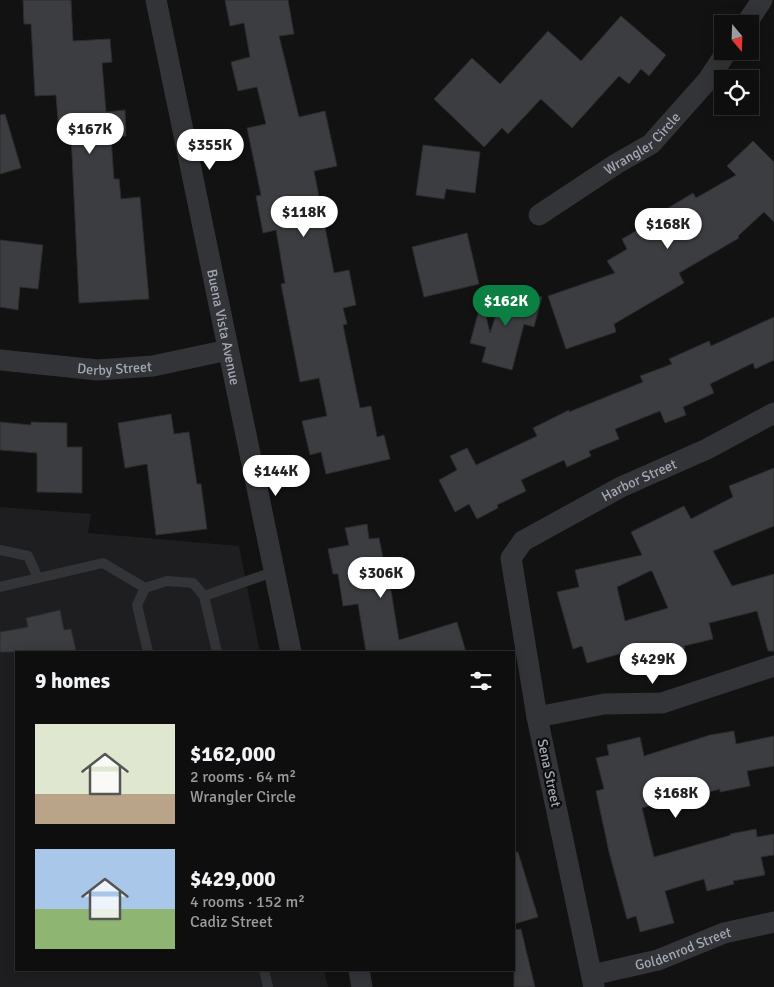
<!DOCTYPE html>
<html lang="en">
<head>
<meta charset="utf-8">
<style>
  body { margin:0; font-family:Signika,sans-serif; background:#1c1c1c; color:#f1f3f6; height:100vh; display:flex; flex-direction:column; font-size:19px; white-space:nowrap }
  * { box-sizing:border-box; margin:0 }
  p { font-size:16px; color:#9b9c9e }
  .icon { flex:none; width:28px; height:28px; fill:none; stroke:currentColor; stroke-width:2; stroke-linecap:round; stroke-linejoin:round }
  .map { position:relative; flex:1; overflow:hidden }
  .sheet { position:absolute; left:15px; top:651px; width:500px; height:320px; display:flex; flex-direction:column; background:#0e0e0e; border-radius:0px; box-shadow:0 2px 12px #0003,0 0 0 1px #2e2e2e }
  .sheet>* { flex:none }
  .needle { width:32px; rotate:161deg }
  .controls { position:absolute; left:714px; top:15px; display:grid; gap:10px }
  .controls a { display:grid; place-items:center; width:45px; height:45px; border-radius:0px; background:#0e0e0e; box-shadow:0 2px 12px #0003,0 0 0 1px #2e2e2e; font-size:25px }
  .price { position:absolute; translate:-50% -42px; padding:0 11px; border-radius:18px; background:#fff; color:#222; font-size:16px; line-height:32px; filter:drop-shadow(0 1px 2px #0008) }
  .price::after { content:''; position:absolute; left:50%; top:30px; width:15px; height:11px; margin-left:-8px; background:inherit; clip-path:polygon(0 0,100% 0,50% 100%) }
  .price.on { background:#0b8043; color:#fff }
  ul { padding:0; list-style:none }
  li { display:flex; align-items:center; gap:15px; height:125px; padding:0 20px }
  li span { display:grid; place-items:center; flex:none; width:140px; height:100px; border-radius:0px; color:#555 }
  li>.icon { margin-inline-start:auto }
  span .icon { width:60px; height:60px; fill:#fffc; stroke-width:1 }
  li b { font-size:21px }
  h2 { display:flex; justify-content:space-between; align-items:center; height:60px; padding:0 20px; font-size:21px }
  .map>svg:first-child { display:block }
</style>
</head>
<body>
<div class="map">
<svg width="774" height="987" viewBox="0 0 774 987">
  <rect width="100%" height="100%" fill="#121213"/>
  <polygon fill="#1e1e20" points="0,507 91,514 88,533 239,546 260,652 16,652 16,970 324,970 328,987 0,987"/>
  <g fill="#3c3d40" stroke="#2c2c2f" fill-rule="evenodd">
    <polygon points="23,0 71,0 73,41 110,39 112,62 102,63 106,112 125,110 126,136 111,137 114,179 119,179 121,199 140,197 149,299 79,303 71,134 59,134 56,95 35,96 31,24 24,24"/>
    <polygon points="225,0 288,0 294,34 279,36 299,117 325,111 337,166 314,171 334,273 349,270 356,305 343,308 347,324 343,325 360,408 371,406 377,437 384,435 390,459 326,474 321,452 310,455 302,421 327,416 319,378 300,382 281,284 285,283 276,230 263,233 256,196 261,195 247,128 266,124 257,87 238,91 231,62 250,57 244,23 230,26"/>
    <polygon points="621,16 666,55 649,76 641,69 629,84 619,76 572,128 541,99 508,134 502,128 484,147 434,99 472,58 500,84 548,31 581,61"/>
    <polygon points="5,114 21,168 0,174 0,115"/>
    <polygon points="753,141 774,162 774,222 764,212 738,236 739,238 679,273 684,283 614,324 616,332 566,349 548,296 615,273 607,261 627,249 622,239 662,216 660,213 693,193 696,198 736,175 727,166"/>
    <polygon points="423,145 480,152 475,193 446,189 444,199 416,195"/>
    <polygon points="467,233 479,284 424,297 412,247"/>
    <polygon points="0,240 43,245 38,289 20,287 18,310 0,307"/>
    <polygon points="505,287 542,297 534,327 524,324 512,370 482,362 486,347 470,343 482,299 490,333"/>
    <polygon points="774,317 774,360 755,369 753,363 710,384 714,393 683,407 686,415 665,423 660,411 615,429 619,439 589,451 591,456 567,467 564,460 521,480 526,491 497,505 498,508 477,519 469,504 455,512 439,480 457,470 450,456 467,448 476,465 537,436 533,428 569,410 569,412 643,382 640,376 672,364 669,359 709,341 711,346"/>
    <polygon points="171,414 174,434 189,432 197,484 201,484 207,529 156,535 147,464 125,468 118,423"/>
    <polygon points="0,422 31,425 31,422 67,423 67,447 82,447 82,493 37,492 37,453 0,450"/>
    <path d="M 774,468 L 774,526 L 713,551 L 732,586 L 774,574 L 774,651 L 768,651 L 757,611 L 709,623 L 713,639 L 684,646 L 685,649 L 658,657 L 655,644 L 587,663 L 582,646 L 573,649 L 557,592 L 579,587 L 575,570 L 642,555 L 631,532 L 684,506 L 691,519 L 733,497 L 729,486 ZM 650,571 L 652,571 L 668,608 L 625,621 L 617,587 Z"/>
    <polygon points="367,524 369,539 379,538 386,572 388,572 399,640 457,622 466,652 366,652 358,604 343,606 338,574 333,574 328,549 349,545 345,528"/>
    <polygon points="60,610 64,630 71,629 76,650 66,652 0,652 0,632 28,627 26,618"/>
    <polygon points="734,731 736,744 774,736 774,766 747,771 750,786 720,792 720,789 688,798 685,787 650,797 652,805 642,808 654,857 731,835 730,834 756,829 757,837 774,834 774,855 761,857 765,875 733,881 734,884 707,891 704,879 665,891 674,923 640,932 636,916 627,919 609,852 596,791 604,789 596,758 609,755 607,745 640,737 644,756 710,735"/>
    <polygon points="514,852 518,852 538,917 514,924"/>
    <polygon points="521,929 535,987 514,987 514,930"/>
  </g>
  <g fill="none" stroke-linecap="round" stroke-linejoin="round">
    <g stroke="#333438" stroke-width="10">
      <polyline points="0,550 28,556 38,578"/>
      <polyline points="0,587 103,563 145,588"/>
      <polyline points="204,596 273,572"/>
      <polyline points="148,652 137,605 145,588 167,581 193,583 204,596 217,652"/>
      <polyline points="264,970 268,987"/>
    </g>
    <g stroke="#333438" stroke-width="21">
      <path id="s1" d="M 156,0 L 291,652"/>
      <polyline points="746,24 762,0"/>
      <path id="s2" d="M 539,215 L 616,164 L 651,144 L 708,80 L 727,51"/>
      <path id="s3" d="M 0,360 L 98,370 L 153,366 L 228,350"/>
      <polyline points="537,717 604,704 662,703 774,666"/>
      <polyline points="359,970 362,987"/>
      <path id="s4" d="M 592,975 L 658,960 L 724,933 L 774,922"/>
      <path id="s5" d="M 594,987 L 537,717 L 511,558 L 523,541 L 621,487 L 707,449 L 774,413"/>
    </g>
  </g>
  <g text-anchor="middle" dominant-baseline="central" stroke-width="4.5" stroke-linejoin="round" paint-order="stroke">
    <g font-size="14" fill="#a3a8b4" stroke="#0d0d0e">
      <text stroke="none"><textPath href="#s2" startOffset="126">Wrangler Circle</textPath></text>
      <text stroke="none"><textPath href="#s1" startOffset="334">Buena Vista Avenue</textPath></text>
      <text stroke="none"><textPath href="#s3" startOffset="115">Derby Street</textPath></text>
      <text stroke="none"><textPath href="#s5" startOffset="589">Harbor Street</textPath></text>
      <text transform="translate(549 773) rotate(78)">Sena Street</text>
      <text stroke="none"><textPath href="#s4" startOffset="95">Goldenrod Street</textPath></text>
    </g>
  </g>
</svg>
<div class="controls">
<a><svg class="needle" viewBox="-14 -14 28 28"><path d="M0-13l5 13h-10z" fill="#e53935"/><path d="M0 13l5-13h-10z" fill="#9b9c9e"/></svg></a>
<a><svg class="icon" aria-label="locate" viewBox="0 0 24 24"><circle cx="12" cy="12" r="6"/><path d="M12 2v4M12 18v4M2 12h4M18 12h4"/></svg></a>
</div>
<b class="price" style="left:90px;top:155px">$167K</b>
<b class="price" style="left:210px;top:171px">$355K</b>
<b class="price" style="left:304px;top:238px">$118K</b>
<b class="price" style="left:668px;top:250px">$168K</b>
<b class="price on" style="left:506px;top:327px">$162K</b>
<b class="price" style="left:276px;top:497px">$144K</b>
<b class="price" style="left:381px;top:599px">$306K</b>
<b class="price" style="left:653px;top:685px">$429K</b>
<b class="price" style="left:676px;top:819px">$168K</b>
<section class="sheet">
<h2>9 homes<svg class="icon" aria-label="filters" viewBox="0 0 24 24"><path d="M4 7h16M4 17h16"/><circle cx="9" cy="7" r="2"/><circle cx="15" cy="17" r="2"/></svg></h2>
<ul>
<li><span style="background:linear-gradient(#dfe7d0 70%,#b9a48a 0)"><svg class="icon" aria-label="home" viewBox="0 0 24 24"><path d="M3 11l9-7 9 7M6 9v11h12V9"/></svg></span><div><b>$162,000</b><p>2 rooms · 64 m²</p><p>Wrangler Circle</p></div></li>
<li><span style="background:linear-gradient(#a9c7e8 60%,#8fb573 0)"><svg class="icon" aria-label="home" viewBox="0 0 24 24"><path d="M3 11l9-7 9 7M6 9v11h12V9"/></svg></span><div><b>$429,000</b><p>4 rooms · 152 m²</p><p>Cadiz Street</p></div></li>
</ul>
</section>
</div>
</body>
</html>
